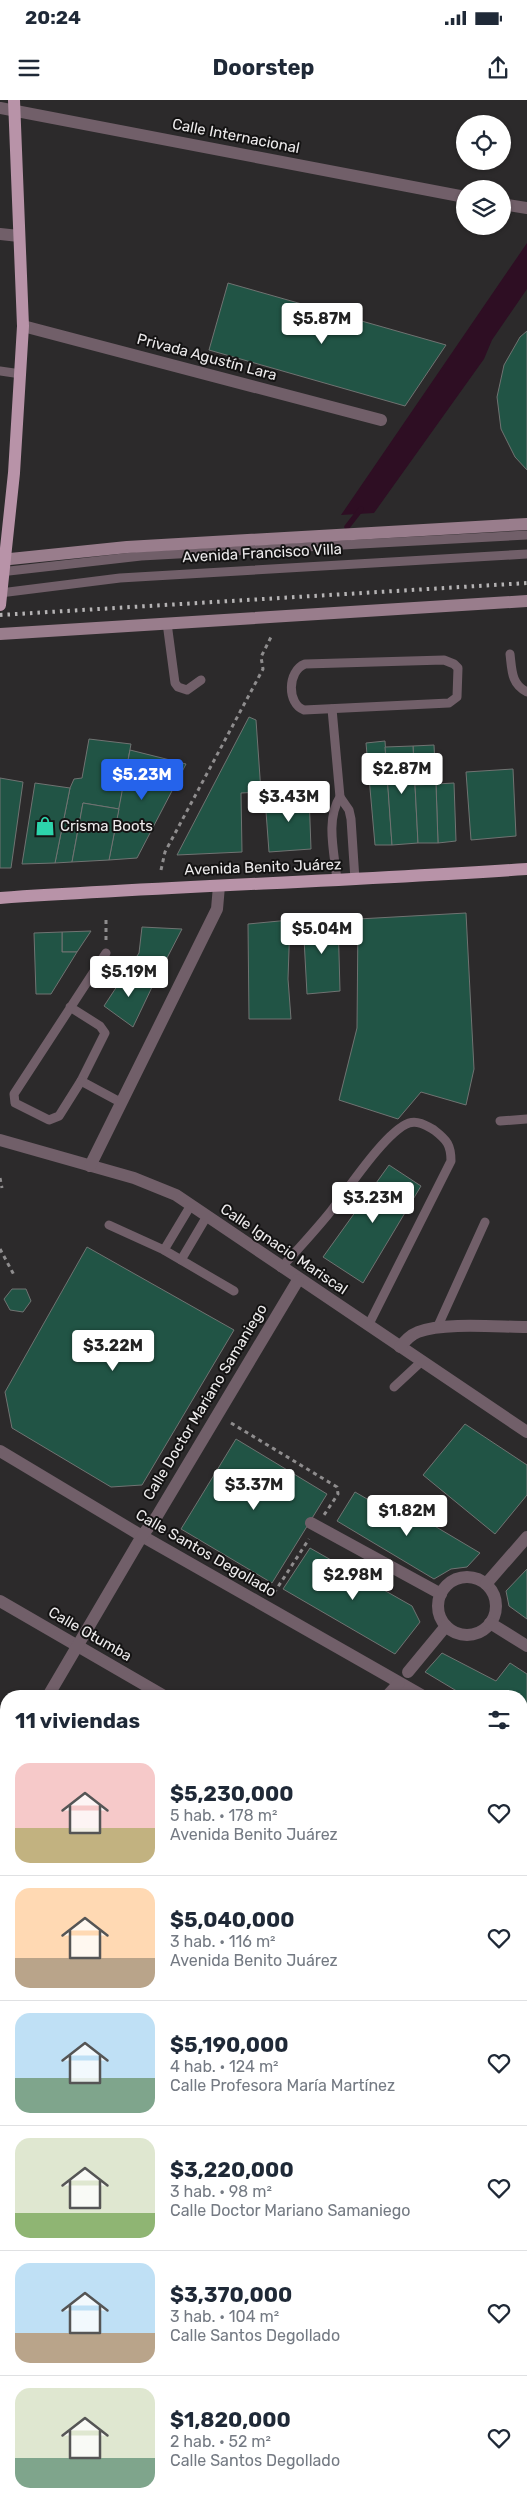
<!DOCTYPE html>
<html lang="es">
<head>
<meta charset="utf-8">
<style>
  body { margin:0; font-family:Rubik,sans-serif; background:#f2f2f3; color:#1f2937; height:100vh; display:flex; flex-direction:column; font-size:19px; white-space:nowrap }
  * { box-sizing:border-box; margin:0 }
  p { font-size:16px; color:#747a83 }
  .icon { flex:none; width:28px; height:28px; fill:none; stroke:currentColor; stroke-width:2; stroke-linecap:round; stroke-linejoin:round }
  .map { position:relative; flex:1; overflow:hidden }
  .drawer { position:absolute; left:0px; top:1590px; width:528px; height:820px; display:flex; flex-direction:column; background:#fff; border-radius:20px 20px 0 0; box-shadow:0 1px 4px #0004 }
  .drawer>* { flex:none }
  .controls { position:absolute; left:456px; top:15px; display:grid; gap:10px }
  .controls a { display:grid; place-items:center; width:55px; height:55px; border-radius:50%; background:#fff; box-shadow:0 1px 4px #0004; font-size:25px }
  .price { position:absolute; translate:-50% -42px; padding:0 11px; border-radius:5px; background:#fff; color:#222; font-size:16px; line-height:32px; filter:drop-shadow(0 1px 2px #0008) }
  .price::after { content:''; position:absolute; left:50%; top:30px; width:15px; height:11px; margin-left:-8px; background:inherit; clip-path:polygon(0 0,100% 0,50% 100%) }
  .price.current { background:#2563eb; color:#fff }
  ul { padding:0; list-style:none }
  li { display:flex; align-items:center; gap:15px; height:125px; padding:0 15px }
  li+li { border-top:1px solid #e0e1e3 }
  li span { display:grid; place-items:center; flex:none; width:140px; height:100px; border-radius:15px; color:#555 }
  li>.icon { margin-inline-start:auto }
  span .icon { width:60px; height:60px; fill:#fffc; stroke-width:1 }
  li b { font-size:21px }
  h2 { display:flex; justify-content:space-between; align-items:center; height:60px; padding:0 15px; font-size:21px }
  .status { display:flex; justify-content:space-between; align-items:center; height:35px; padding:0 25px; background:#fff; direction:ltr }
  .status svg { height:14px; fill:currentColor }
  header { display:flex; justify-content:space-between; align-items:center; height:65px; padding:0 15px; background:#fff; font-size:22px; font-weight:700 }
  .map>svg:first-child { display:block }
</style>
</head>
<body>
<div class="status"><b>20:24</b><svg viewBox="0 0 49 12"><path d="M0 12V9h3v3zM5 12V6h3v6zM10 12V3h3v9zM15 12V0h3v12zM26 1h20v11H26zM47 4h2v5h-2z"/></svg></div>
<header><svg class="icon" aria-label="menu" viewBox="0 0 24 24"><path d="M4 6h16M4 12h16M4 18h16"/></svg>Doorstep<svg class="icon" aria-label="share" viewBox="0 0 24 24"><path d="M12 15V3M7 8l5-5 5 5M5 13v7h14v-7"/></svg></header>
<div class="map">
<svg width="527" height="2410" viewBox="0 0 527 2410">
  <rect width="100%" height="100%" fill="#2c2a2b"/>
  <polygon fill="#2e0e23" points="527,143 527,189 492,240 484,259 374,413 341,415"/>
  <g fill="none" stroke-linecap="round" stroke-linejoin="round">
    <polyline stroke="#2e0e23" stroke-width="5.5" points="347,427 361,409"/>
  </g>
  <g fill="#215445" stroke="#707372">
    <polygon points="228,183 446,245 405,306 209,250"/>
    <polygon points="527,231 527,370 515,357 501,329 497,297 504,265 520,237"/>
    <polygon points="249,617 256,620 261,692 241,693 242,752 177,755"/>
    <polygon points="89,639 131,644 119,709 83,703 72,762 55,763 70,688 74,679 82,678"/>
    <polygon points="385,641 392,745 375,745 366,643"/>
    <polygon points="434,645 436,684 415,685 413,646"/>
    <polygon points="413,646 418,743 392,745 385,647"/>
    <polygon points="130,650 186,664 137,758 109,760"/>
    <polygon points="513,669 516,736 471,740 466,672"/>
    <polygon points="0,678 23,682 11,768 0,768"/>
    <polygon points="35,683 70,688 55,763 22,764"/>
    <polygon points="454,683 456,741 438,743 436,684"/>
    <polygon points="436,684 438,743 418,743 415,685"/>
    <polygon points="309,694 311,749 269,752 265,698"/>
    <polygon points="83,703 119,709 109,760 72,762"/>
    <polygon points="466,813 474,969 466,1005 421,992 398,1019 339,1000 357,928 358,819"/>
    <polygon points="338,818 340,891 307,894 303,820"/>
    <polygon points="290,820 288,879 291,919 249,919 248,824"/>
    <polygon points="142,827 182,829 153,885 127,871 139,853"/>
    <polygon points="91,831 77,852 62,852 62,832"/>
    <polygon points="62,832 62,852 77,852 51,894 36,894 34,833"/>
    <polygon points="127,871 153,885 133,927 104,906"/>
    <polygon points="389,1065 421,1086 363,1183 323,1157"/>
    <polygon points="87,1147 234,1230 142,1385 111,1387 12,1328 5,1292"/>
    <polygon points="12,1189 26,1189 31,1201 23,1212 10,1210 4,1199"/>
    <polygon points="465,1324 527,1365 527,1395 495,1434 423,1375"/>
    <polygon points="236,1339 327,1394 272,1483 181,1429"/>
    <polygon points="355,1392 400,1418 406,1409 480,1453 467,1467 451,1469 434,1479 337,1421"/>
    <polygon points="310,1448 412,1506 420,1522 395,1554 283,1489"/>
    <polygon points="527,1469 527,1519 509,1506 506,1491"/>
    <polygon points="442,1553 496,1581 510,1563 527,1574 527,1634 521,1630 521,1596 465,1596 425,1572"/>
  </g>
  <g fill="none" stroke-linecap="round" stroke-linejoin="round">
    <g stroke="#8f8d8e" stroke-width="3" stroke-dasharray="4 4" stroke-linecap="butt">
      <polyline points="161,770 165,752 263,569 261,557 271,537"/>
      <polyline points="106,840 106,816"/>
      <polyline points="0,1078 2,1088"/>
      <polyline points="0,1149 14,1175"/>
      <polyline points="231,1323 337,1387 338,1394 324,1415"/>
      <polyline points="274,1493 309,1439"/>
    </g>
    <g stroke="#715f69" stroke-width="9">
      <polyline points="0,271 21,274"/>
      <polyline points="0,472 141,456 527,435"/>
      <polyline points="0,493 120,478 527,454"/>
      <polyline points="167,523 175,583 178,587 187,590 201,580"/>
      <path d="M 510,554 C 512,570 511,584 527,592"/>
      <path d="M 444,560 L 454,564 L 458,568 L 457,597 L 449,603 L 304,610 C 287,604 287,571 305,564 Z"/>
      <path d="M 332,609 L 340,697 C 325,720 335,755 337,781"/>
      <polyline points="340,697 349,710 351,719 355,780"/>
      <polyline points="70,907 100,926 105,933 81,981 59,1016 49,1020 15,1003 14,994 106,853"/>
      <polyline points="81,981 120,1002"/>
      <polyline points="500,1021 527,1019"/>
      <polyline points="109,1125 164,1150 234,1191"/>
      <polyline points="164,1150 191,1105"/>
      <polyline points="181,1160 207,1116"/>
      <path d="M 281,1168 C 298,1149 315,1131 331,1111 C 348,1089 386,1031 409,1023 C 418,1020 427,1026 434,1030 C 447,1040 451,1045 451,1061 L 368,1226"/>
      <polyline points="437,1228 485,1122"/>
      <polyline points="394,1287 422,1261"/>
    </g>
    <g stroke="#715f69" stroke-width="12">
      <polyline points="311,1423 441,1494"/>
      <circle cx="467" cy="1506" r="29"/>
      <polyline points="486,1484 527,1437"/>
      <polyline points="490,1523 527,1546"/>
      <polyline points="408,1572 446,1526"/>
    </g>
    <g stroke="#715f69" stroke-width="12">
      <polyline points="0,8 465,97"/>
      <polyline points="502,104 527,108"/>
      <polyline points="0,134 19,136"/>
      <polyline points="23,226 381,320"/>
      <polyline points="0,1040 134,1078 176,1095 527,1332"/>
      <polyline points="90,1066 217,809 219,786"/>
      <path d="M 400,1247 C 405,1241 410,1235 418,1232 C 444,1222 498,1227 527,1227"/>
      <polyline points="0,1351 142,1436 423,1596"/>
      <polyline points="0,1501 164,1596"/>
      <polyline points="48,1596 142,1436 157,1416 298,1180"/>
      <polyline points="387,1596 399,1583"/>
      <polyline points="0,1651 6,1654"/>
      <polyline points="521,1652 527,1656"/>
      <polyline points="0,1679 6,1669"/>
      <polyline points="521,1802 527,1806"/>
      <polyline points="0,1803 6,1807"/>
      <polyline points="521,1955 527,1958"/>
      <polyline points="521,2045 527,2035"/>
      <polyline points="0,2104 6,2107"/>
      <polyline points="521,2105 527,2108"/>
      <polyline points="0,2219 6,2210"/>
      <polyline points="0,2257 6,2260"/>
      <polyline points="254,2404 264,2410"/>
      <polyline points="59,2410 63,2404"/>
      <polyline points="311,2410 315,2404"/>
    </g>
    <g stroke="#715f69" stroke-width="12">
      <polyline points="0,1954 6,1957"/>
      <polyline points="521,2255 527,2259"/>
    </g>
    <g stroke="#997d8c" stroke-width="12">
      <polyline points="0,460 127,447 527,424"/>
      <polyline points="0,534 527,501"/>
    </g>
    <g stroke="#b893a8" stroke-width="12">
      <polyline points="0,505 14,373 23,226 14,0"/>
      <path d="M 0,798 C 176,786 351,781 527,769"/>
      <polyline points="523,2410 527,2402"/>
    </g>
    <polyline stroke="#b5b3b4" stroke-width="4" stroke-dasharray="2.5 5" stroke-linecap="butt" points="0,515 527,483"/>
  </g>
  <defs>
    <symbol id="shop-bare" viewBox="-9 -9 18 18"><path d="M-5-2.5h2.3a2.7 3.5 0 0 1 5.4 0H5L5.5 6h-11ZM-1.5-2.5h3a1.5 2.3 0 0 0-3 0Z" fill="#2dd4ab" stroke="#141313" stroke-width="2.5" paint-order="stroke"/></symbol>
  </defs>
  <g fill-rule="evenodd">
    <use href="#shop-bare" x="31" y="712" width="28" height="28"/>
  </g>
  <g text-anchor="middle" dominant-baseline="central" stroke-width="4" stroke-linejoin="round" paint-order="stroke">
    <g font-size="15" fill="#edebec" stroke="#141313">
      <text transform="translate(236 36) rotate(11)">Calle Internacional</text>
      <text transform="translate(207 257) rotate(15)">Privada Agustín Lara</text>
      <text transform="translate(262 453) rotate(-3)">Avenida Francisco Villa</text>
      <text transform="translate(263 767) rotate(-2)">Avenida Benito Juárez</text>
      <text transform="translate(284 1149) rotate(34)">Calle Ignacio Mariscal</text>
      <text transform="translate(205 1302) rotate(-59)">Calle Doctor Mariano Samaniego</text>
      <text transform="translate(206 1453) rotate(30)">Calle Santos Degollado</text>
      <text transform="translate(90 1534) rotate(30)">Calle Otumba</text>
    </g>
    <g font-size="15" fill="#edebec" stroke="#141313" text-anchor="start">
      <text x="60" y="726">Crisma Boots</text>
    </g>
  </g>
</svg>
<div class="controls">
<a><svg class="icon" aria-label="locate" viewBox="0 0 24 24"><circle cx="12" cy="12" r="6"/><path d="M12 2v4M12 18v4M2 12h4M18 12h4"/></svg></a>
<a><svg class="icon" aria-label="layers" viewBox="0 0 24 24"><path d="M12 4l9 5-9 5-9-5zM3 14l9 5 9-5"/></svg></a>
</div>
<b class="price" style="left:322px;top:245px">$5.87M</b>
<b class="price" style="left:402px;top:695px">$2.87M</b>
<b class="price current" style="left:142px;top:701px">$5.23M</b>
<b class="price" style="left:289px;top:723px">$3.43M</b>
<b class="price" style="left:322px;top:855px">$5.04M</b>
<b class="price" style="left:129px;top:898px">$5.19M</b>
<b class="price" style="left:373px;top:1124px">$3.23M</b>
<b class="price" style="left:113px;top:1272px">$3.22M</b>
<b class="price" style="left:254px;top:1411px">$3.37M</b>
<b class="price" style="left:407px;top:1437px">$1.82M</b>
<b class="price" style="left:353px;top:1501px">$2.98M</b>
<section class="drawer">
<h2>11 viviendas<svg class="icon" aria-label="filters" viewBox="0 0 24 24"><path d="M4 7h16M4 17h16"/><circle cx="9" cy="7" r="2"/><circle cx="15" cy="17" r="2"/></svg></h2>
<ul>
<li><span style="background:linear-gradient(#f6c9c9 65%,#c2b280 0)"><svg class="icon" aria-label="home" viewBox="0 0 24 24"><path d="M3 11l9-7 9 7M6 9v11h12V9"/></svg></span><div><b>$5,230,000</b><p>5 hab. · 178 m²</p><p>Avenida Benito Juárez</p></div><svg class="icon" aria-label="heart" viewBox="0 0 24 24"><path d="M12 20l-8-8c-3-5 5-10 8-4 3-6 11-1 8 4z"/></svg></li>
<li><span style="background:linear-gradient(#ffd9b3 70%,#b9a48a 0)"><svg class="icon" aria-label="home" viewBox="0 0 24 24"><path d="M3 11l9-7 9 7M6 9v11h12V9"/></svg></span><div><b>$5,040,000</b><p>3 hab. · 116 m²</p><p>Avenida Benito Juárez</p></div><svg class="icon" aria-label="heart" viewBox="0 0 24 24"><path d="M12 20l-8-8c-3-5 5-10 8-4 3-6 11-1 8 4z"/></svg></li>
<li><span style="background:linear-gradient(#bfe0f5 65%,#7fa58c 0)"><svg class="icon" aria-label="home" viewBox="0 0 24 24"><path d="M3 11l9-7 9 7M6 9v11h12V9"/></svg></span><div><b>$5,190,000</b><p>4 hab. · 124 m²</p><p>Calle Profesora María Martínez</p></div><svg class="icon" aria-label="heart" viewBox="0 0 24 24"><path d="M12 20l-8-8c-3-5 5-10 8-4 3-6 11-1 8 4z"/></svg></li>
<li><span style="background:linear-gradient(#dfe7d0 75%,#8fb573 0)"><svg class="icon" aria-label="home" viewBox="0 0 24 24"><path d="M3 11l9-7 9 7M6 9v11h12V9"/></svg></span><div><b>$3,220,000</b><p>3 hab. · 98 m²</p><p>Calle Doctor Mariano Samaniego</p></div><svg class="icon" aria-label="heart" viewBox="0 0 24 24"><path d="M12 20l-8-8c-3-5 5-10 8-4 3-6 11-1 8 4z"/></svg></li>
<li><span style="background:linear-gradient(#bfe0f5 70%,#b9a48a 0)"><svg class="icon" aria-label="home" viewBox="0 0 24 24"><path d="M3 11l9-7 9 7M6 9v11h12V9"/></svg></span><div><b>$3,370,000</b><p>3 hab. · 104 m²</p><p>Calle Santos Degollado</p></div><svg class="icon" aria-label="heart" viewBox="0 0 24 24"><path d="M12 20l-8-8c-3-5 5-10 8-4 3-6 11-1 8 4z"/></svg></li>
<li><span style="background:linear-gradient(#dfe7d0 70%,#7fa58c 0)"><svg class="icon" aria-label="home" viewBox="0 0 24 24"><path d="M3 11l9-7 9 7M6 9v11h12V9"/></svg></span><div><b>$1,820,000</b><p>2 hab. · 52 m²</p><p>Calle Santos Degollado</p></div><svg class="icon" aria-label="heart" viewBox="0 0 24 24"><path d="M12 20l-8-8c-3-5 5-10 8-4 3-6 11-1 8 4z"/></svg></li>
</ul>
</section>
</div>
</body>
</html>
